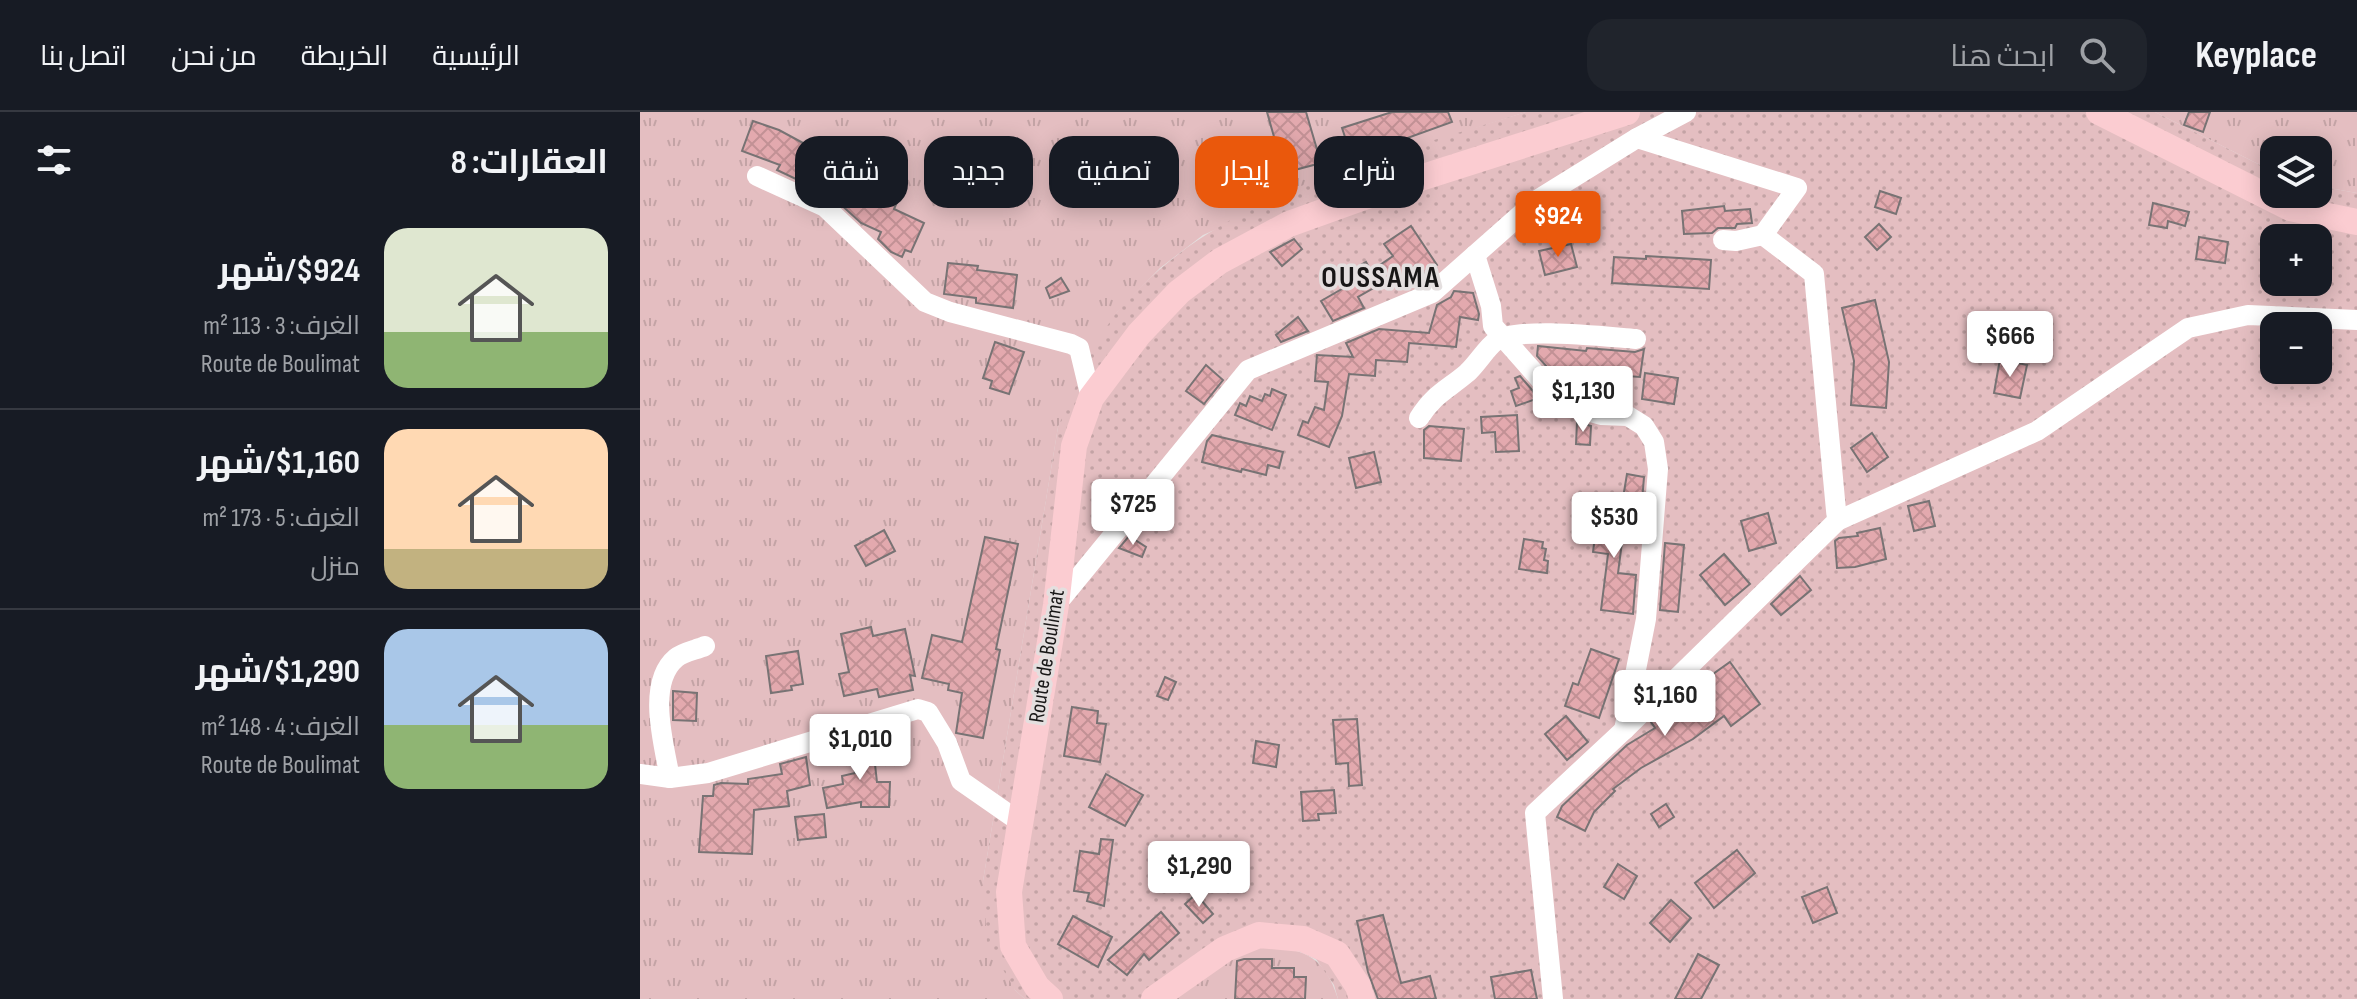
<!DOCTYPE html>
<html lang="ar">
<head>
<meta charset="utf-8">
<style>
  body { margin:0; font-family:"Sofia Sans Condensed",Cairo,sans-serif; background:#20242c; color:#f1f3f6; direction:rtl; height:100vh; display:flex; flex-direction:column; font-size:30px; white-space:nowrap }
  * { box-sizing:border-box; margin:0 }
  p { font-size:26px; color:#9ea1a6 }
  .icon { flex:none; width:44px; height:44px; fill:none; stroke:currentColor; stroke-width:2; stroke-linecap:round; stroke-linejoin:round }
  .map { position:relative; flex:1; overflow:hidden; direction:ltr }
  .panel { display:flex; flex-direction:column; background:#171b24; width:640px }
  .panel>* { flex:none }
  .hud { position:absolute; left:24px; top:24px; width:760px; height:72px; direction:rtl; display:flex; gap:16px }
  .fabs { position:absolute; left:1620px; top:24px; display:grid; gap:16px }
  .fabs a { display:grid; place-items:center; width:72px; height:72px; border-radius:16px; background:#171b24; box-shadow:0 4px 20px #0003; font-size:40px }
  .price { position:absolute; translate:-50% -68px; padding:0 18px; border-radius:8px; background:#fff; color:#222; font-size:26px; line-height:52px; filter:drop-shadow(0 2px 4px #0008) }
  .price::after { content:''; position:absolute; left:50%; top:48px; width:24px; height:18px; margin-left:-12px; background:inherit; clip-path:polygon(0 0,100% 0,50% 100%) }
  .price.current { background:#ea580c; color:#fff }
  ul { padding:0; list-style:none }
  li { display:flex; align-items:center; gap:24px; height:200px; padding:0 32px }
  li+li { border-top:2px solid #363941 }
  li span { display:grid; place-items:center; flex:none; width:224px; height:160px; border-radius:24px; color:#555 }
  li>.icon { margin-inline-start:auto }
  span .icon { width:96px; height:96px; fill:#fffc; stroke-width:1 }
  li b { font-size:34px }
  h2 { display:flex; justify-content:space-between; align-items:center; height:96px; padding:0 32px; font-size:34px }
  .pill { padding:0 28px; border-radius:24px; background:#171b24; box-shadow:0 4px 20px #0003; font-size:28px; line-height:72px }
  .pill.current { background:#ea580c; color:#fff }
  header { display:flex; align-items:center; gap:48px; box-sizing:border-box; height:112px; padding:0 40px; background:#171b24; border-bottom:2px solid #363941 }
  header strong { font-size:38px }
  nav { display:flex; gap:44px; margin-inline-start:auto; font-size:28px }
  .search { width:560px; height:72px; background:#20242c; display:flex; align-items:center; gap:20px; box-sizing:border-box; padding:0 28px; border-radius:24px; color:#9ea1a6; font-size:30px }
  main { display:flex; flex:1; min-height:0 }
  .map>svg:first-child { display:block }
</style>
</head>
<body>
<header>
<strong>Keyplace</strong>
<div class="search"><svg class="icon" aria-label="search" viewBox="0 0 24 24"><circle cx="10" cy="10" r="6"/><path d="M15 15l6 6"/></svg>ابحث هنا</div>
<nav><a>الرئيسية</a><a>الخريطة</a><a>من نحن</a><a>اتصل بنا</a></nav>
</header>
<main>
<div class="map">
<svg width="1717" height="887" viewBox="0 0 1717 887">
  <defs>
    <pattern id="grass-tufts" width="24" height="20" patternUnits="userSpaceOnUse" patternTransform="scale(2)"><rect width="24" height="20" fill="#e4bec1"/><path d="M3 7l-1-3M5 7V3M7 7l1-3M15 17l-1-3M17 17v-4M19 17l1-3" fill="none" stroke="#c3a3a5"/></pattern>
    <pattern id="park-dots" width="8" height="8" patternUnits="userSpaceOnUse" patternTransform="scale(2)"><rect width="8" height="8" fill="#e4bec1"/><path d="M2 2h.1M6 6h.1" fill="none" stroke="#c3a3a5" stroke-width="1.8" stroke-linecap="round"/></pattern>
    <pattern id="building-cross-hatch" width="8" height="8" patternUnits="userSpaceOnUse" patternTransform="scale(2)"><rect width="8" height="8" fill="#e3a9ae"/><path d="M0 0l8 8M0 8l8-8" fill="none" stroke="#c29195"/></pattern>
  </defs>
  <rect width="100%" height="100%" fill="#e4dfdf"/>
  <g fill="url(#grass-tufts)">
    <polygon points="0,0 886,0 739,47 563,123 520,156 477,200 418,315 343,769 375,878 385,887 0,887"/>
    <polygon points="1515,0 1717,0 1717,81 1678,74 1678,38 1634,38 1634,60"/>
    <path d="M 615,833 C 660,837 683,839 698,887 L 528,887 Z"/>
  </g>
  <path fill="url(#park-dots)" fill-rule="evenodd" d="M 886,0 L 1515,0 L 1634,60 L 1634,82 L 1678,82 L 1678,74 L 1717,81 L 1717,887 L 698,887 L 694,873 L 676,847 L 652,836 L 615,833 L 528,887 L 385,887 L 375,878 L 347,830 L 343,769 L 418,315 C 435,276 451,236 476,201 C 483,192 493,183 501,175 C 599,76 757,41 886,0 ZM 1634,126 L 1678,126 L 1678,170 L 1634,170 ZM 1634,214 L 1678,214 L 1678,258 L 1634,258 Z"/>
  <g fill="url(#building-cross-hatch)" stroke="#787374" stroke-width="2">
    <polygon points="627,0 666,0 681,51 651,59 655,67 613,87 598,58 638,39"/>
    <polygon points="752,0 808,0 812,10 712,46 702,16"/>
    <polygon points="1549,0 1570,0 1563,20 1544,13"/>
    <polygon points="113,9 139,18 176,38 160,69 137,58 140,53 102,39"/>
    <polygon points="209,66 258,88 254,97 284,111 271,140 265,138 262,145 251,140 238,127 241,120 221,111 198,90"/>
    <polygon points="1240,79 1261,86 1256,102 1235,95"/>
    <polygon points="1513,91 1549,100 1545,114 1528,109 1527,116 1509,113"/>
    <polygon points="913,93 921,102 900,120 892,110"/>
    <polygon points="1084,94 1085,99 1110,97 1112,111 1097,112 1095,116 1078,116 1072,121 1044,122 1042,99"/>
    <polygon points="1239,112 1251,125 1237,138 1225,125"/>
    <polygon points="771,114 797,153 763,176 755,164 718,185 724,196 693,209 681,189 719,167 714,157 726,150 731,159 753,144 744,132"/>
    <polygon points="1559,125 1588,130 1585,151 1556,147"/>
    <polygon points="654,127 662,137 642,154 630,140"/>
    <polygon points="931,132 937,155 905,163 899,139"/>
    <polygon points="1006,144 1071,148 1069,177 972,171 974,145 1006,147"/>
    <polygon points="308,151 338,154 337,158 377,163 373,196 336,191 336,186 304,182"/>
    <polygon points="421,166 429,179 410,186 406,176"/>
    <polygon points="814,179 833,181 839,202 838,208 820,205 816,235 769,231 767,250 736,248 735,264 709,262 702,304 689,335 658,323 663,309 668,311 675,295 684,298 688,270 675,269 677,243 713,245 706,231 739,217 789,221 797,193 811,185"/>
    <polygon points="1235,188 1249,250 1246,296 1211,293 1214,249 1202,196"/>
    <polygon points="658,205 668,219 641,230 636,223"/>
    <polygon points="355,230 384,240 369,282 350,276 352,269 343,266"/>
    <polygon points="898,234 946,239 947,236 995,240 1004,237 1000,265 973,263 970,290 947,285 948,271 918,267 897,244"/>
    <polygon points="1360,247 1387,253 1380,286 1354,281"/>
    <polygon points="566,253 583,268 564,292 546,279"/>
    <polygon points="1005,261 1038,266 1034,292 1002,287"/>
    <polygon points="880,264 893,279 896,287 876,294 871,279 879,276 875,266"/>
    <polygon points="632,277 646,283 632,318 595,303 600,291 606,294 610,284 622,289 625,282 630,284"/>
    <polygon points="877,303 879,339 856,340 855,320 842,321 841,305"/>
    <polygon points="937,310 951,314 950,333 936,332"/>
    <polygon points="789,314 824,317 821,349 784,346 784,318"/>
    <polygon points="1232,321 1248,345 1227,360 1211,336"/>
    <polygon points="572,323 643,340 639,356 628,353 626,363 602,357 601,360 562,350 567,329"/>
    <polygon points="734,340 741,370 716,376 709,346"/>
    <polygon points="987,362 1004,365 1002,389 983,386"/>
    <polygon points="1289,389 1295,414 1274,419 1268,394"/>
    <polygon points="965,390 987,392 978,461 996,463 993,502 961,498 968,442 953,440 958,401 963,402"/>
    <polygon points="1128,401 1136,431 1109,439 1101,409"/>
    <polygon points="1240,416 1246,447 1215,455 1197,456 1195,429 1199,426 1218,424 1217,421"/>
    <polygon points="244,418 255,439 226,454 215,434"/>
    <polygon points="489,424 506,435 502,445 479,436"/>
    <polygon points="345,425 378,432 356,537 360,538 343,626 316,621 322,581 308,578 309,572 282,566 292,523 322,530"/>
    <polygon points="884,427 903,430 902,436 906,437 904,448 908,449 907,461 879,457"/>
    <polygon points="1025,431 1044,433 1038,500 1020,498"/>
    <polygon points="1084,442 1110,472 1085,493 1060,463"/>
    <polygon points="1160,464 1171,478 1141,503 1131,492"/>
    <polygon points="231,515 233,524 265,517 275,564 270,563 273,578 239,585 237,577 204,584 199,562 209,560 201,522"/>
    <polygon points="951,537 979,547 959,606 925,594 933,571 938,573"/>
    <polygon points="158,539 163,572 151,574 152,578 131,581 126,544"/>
    <polygon points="1090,550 1120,592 1091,614 1084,604 1053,627 1001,656 973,677 975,679 954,700 945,719 917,705 922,694 987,633 1015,616 1011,610 1021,599"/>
    <polygon points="525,565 536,570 528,588 517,584"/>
    <polygon points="33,579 57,581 56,609 33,608"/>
    <polygon points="432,595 458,599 457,611 466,612 460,650 424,644"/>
    <polygon points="926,604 948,630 927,648 905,622"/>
    <polygon points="717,607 722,673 709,674 708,651 696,652 693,608"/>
    <polygon points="232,626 237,670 250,670 249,695 221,695 221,690 187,696 183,676 203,672 202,664 215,661 212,631"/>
    <polygon points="616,629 639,633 636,655 613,651"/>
    <polygon points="166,645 170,673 147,679 149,694 114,698 112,742 59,740 63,684 73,684 74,673 81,671 108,672 108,667 142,662 140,652"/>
    <polygon points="466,662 503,683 485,714 449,695"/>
    <polygon points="694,678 696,701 678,702 679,708 663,709 661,680"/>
    <polygon points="1026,692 1034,705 1019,715 1011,702"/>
    <polygon points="184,702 186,725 158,728 155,705"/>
    <polygon points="461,727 473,728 464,794 447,789 449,781 434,779 440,739 459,742"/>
    <polygon points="573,736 600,762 590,772 574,756 552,776 540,763"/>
    <polygon points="1097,738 1115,761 1074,796 1055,771"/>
    <polygon points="978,752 997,764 984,787 964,775"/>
    <polygon points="1187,775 1197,801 1173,811 1162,785"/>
    <polygon points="556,782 573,802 563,811 545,792"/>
    <polygon points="1031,788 1051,806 1030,830 1010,811"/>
    <polygon points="521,800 539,821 509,848 504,842 487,863 468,848"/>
    <polygon points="743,803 761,871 790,864 796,887 738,887 728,860 717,809"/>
    <polygon points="433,804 472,825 458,855 418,832"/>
    <polygon points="1058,842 1079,853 1061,887 1035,887"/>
    <polygon points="604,847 632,847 632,856 654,856 654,865 666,865 665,887 595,887 597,849"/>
    <polygon points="891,858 897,887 855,887 851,865"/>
  </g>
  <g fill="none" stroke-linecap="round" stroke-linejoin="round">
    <g stroke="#fff" stroke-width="20">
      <polyline points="997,26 1046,0"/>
      <polyline points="117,64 185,95 285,190 310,200 431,232 439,236 451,286"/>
      <polyline points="1083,128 1096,129 1123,123"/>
      <polyline points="835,143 851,194 853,214 922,292 961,303 988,304 1004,314 1014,330 1018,357 1006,507 984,618"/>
      <path d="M 779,306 C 794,282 807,278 827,261 C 837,252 847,235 856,229 C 877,214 968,225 996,227"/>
      <polyline points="1197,409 1397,319 1548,216 1608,203 1717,208"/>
      <polyline points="416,493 608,258 792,181 897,88 997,26 1157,76 1123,123 1174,162 1197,409 984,618 895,701 913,887"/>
      <polyline points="0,662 30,666 68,661 278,597 288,600 307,631 321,669 380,710"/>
      <path d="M 30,666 C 24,633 6,571 36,546 C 43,540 56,538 65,534"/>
    </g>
    <g stroke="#fbccd1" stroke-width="26">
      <polyline points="1459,0 1650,96 1717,110"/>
      <polyline points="410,887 397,875 373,834 369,780 416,493 434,334 451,286 499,222 539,180 580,149 649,112 752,75 987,0"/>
      <polyline points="514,887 585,837 619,823 663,827 697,842 718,874 722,887"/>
    </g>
  </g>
  <g text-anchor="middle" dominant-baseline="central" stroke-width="7" stroke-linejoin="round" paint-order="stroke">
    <g font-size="22" fill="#181717" stroke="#e4dfdf">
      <text transform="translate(407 544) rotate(-81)">Route de Boulimat</text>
    </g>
    <g font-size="30" font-weight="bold" letter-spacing="2" fill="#181717" stroke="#e4dfdf">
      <text x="741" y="166">OUSSAMA</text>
    </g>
  </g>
</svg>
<div class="fabs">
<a><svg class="icon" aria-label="layers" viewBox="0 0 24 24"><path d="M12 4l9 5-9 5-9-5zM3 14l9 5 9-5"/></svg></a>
<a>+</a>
<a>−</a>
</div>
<b class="price current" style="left:918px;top:147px">$924</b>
<b class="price" style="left:1370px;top:267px">$666</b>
<b class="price" style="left:943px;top:322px">$1,130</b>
<b class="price" style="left:493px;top:435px">$725</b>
<b class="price" style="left:974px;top:448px">$530</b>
<b class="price" style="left:1025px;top:626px">$1,160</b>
<b class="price" style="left:220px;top:670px">$1,010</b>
<b class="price" style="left:559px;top:797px">$1,290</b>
<div class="hud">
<a class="pill">شراء</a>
<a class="pill current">إيجار</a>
<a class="pill">تصفية</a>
<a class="pill">جديد</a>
<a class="pill">شقة</a>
</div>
</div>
<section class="panel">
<h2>العقارات: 8<svg class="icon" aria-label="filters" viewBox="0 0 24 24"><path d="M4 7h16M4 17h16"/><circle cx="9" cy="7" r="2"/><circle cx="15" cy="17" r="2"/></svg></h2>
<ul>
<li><span style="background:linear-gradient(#dfe7d0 65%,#8fb573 0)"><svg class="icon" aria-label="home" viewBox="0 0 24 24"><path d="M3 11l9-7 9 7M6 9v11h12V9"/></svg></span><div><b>$924/شهر</b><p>الغرف: 3 · 113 m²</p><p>Route de Boulimat</p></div></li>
<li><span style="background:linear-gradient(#ffd9b3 75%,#c2b280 0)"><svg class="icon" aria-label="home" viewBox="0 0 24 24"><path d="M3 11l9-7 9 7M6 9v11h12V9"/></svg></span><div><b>$1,160/شهر</b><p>الغرف: 5 · 173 m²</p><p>منزل</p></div></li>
<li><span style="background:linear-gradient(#a9c7e8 60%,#8fb573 0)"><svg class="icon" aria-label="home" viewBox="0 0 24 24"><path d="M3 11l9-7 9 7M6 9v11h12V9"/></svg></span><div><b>$1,290/شهر</b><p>الغرف: 4 · 148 m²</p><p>Route de Boulimat</p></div></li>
</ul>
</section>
</main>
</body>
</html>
